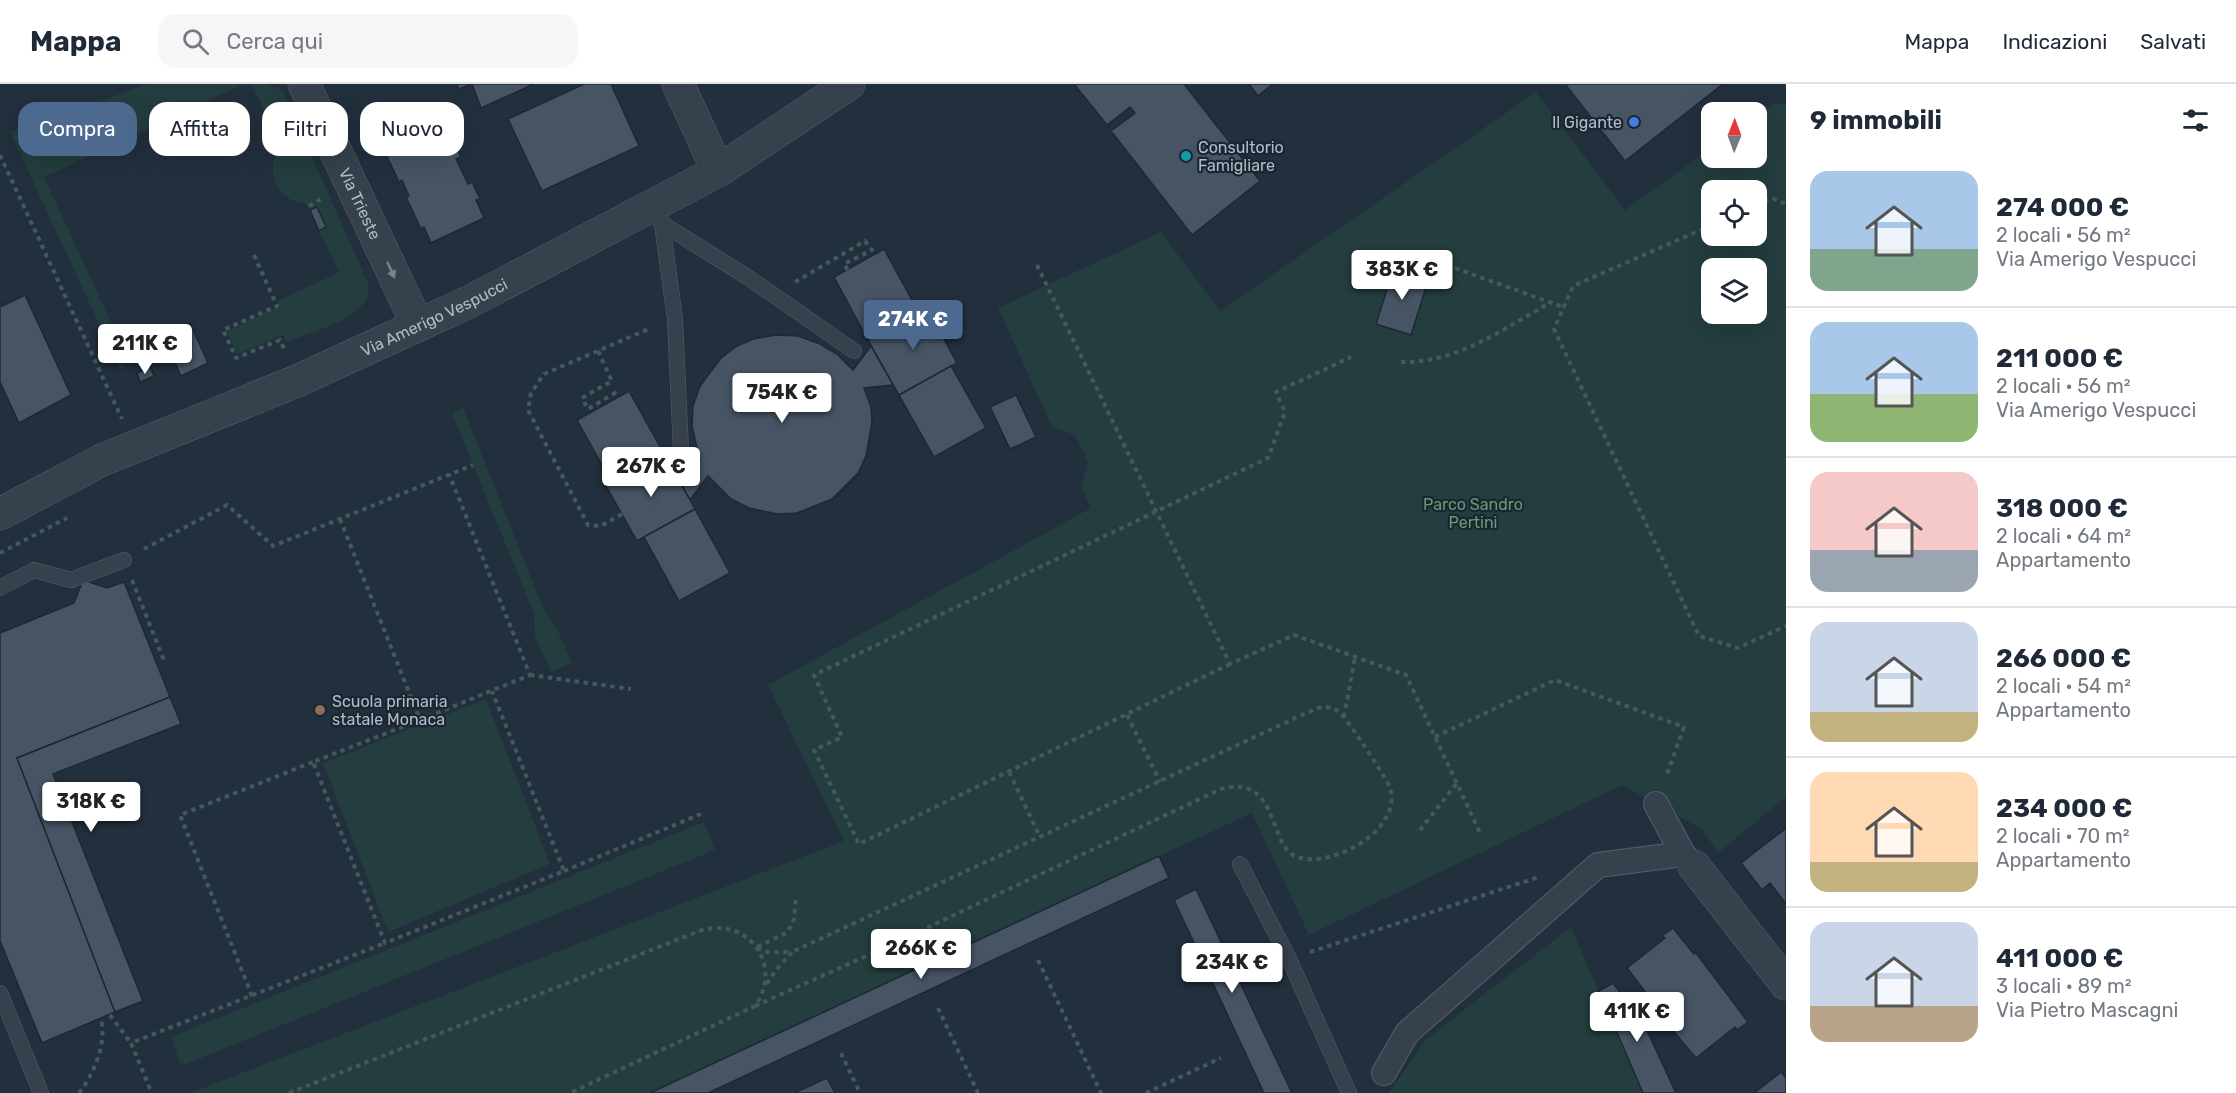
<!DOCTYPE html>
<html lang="it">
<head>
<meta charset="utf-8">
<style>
  body { margin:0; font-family:Rubik,sans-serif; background:#f6f6f7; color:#1f2937; height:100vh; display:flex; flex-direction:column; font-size:22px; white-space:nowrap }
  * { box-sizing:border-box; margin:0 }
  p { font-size:20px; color:#747a83 }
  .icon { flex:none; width:33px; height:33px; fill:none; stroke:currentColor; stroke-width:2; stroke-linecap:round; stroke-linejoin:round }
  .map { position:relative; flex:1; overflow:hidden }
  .panel { display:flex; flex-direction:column; background:#fff; width:450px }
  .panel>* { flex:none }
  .guide { position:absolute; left:18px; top:18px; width:570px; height:54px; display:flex; gap:12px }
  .needle { width:39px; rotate:1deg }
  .controls { position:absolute; left:1701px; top:18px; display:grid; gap:12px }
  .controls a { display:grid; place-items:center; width:66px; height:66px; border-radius:12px; background:#fff; box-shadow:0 6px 24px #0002; font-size:30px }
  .price { position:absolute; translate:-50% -51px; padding:0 14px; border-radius:6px; background:#fff; color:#222; font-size:20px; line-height:39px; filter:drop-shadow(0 2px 3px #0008) }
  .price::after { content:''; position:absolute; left:50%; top:36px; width:18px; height:14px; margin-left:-9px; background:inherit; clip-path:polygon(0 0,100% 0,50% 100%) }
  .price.current { background:#4d698f; color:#fff }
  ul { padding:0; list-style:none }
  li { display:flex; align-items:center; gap:18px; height:150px; padding:0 24px }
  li+li { border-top:2px solid #e0e1e3 }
  li span { display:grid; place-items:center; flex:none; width:168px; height:120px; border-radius:18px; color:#555 }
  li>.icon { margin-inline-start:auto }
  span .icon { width:72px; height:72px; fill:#fffc; stroke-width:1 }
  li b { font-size:26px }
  h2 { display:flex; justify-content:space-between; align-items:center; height:72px; padding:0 24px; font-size:26px }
  .pill { padding:0 21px; border-radius:18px; background:#fff; box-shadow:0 6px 24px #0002; font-size:21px; line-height:54px }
  .pill.current { background:#4d698f; color:#fff }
  header { display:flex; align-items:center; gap:36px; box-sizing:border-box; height:84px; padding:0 30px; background:#fff; border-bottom:2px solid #e0e1e3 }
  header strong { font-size:28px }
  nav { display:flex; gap:33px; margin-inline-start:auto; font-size:21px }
  .search { width:420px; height:54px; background:#f6f6f7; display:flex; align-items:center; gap:15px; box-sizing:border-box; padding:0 21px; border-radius:18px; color:#747a83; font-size:22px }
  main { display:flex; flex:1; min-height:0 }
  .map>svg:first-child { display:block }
</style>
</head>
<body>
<header>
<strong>Mappa</strong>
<div class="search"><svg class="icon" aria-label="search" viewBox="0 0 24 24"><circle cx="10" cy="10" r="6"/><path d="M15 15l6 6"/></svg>Cerca qui</div>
<nav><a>Mappa</a><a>Indicazioni</a><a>Salvati</a></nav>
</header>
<main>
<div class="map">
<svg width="1786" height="1009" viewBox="0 0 1786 1009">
  <rect width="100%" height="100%" fill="#222f3d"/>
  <g fill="#243d3e" fill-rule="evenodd">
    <polygon points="149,0 244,0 44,93 120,258 158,241 173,274 160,280 155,270 120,285 10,48"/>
    <path d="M 252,0 L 267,0 L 283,7 L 367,197 C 380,232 310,248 286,258 L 283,251 L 237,270 L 227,247 L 278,223 L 278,217 L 339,188 L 319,147 L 326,143 L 317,123 L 310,126 L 306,119 C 275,118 264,85 280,62 L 275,51 L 282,48 L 273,27 L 266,31 Z"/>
    <path d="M 1536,8 L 1625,126 L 1711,64 L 1712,74 L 1756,74 L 1757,31 L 1772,20 L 1786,20 L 1786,713 L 1718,769 L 1702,745 L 1622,701 L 1309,851 L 1252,729 L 650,1009 L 190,1009 L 844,757 L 768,601 L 1091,424 L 1081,403 L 1088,378 L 1075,351 L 1052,343 L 998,224 L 1161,148 L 1220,227 ZM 1712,106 L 1756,106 L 1756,152 L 1712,152 ZM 1712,184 L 1756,184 L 1756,230 L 1712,230 Z"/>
    <polygon points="463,324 544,527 556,543 572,579 551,588 535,552 534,530 452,329"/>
    <polygon points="486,615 550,780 388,848 323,679"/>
    <polygon points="704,738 715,766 181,982 171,953"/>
    <polygon points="1571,843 1643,1009 1389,1009 1425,956"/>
  </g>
  <g fill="#465464" stroke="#1e2834" stroke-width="1.5">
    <polygon points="457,0 472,0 459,5"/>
    <polygon points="472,0 534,0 481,24"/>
    <polygon points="584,0 611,0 639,62 542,107 508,35"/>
    <polygon points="1074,0 1184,0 1260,97 1192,151 1111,47 1135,29 1130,23 1107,41"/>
    <polygon points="1249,0 1273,0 1258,12"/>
    <polygon points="1565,0 1723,0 1625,77"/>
    <polygon points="272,27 282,48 275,51 266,31"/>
    <polygon points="440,41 449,59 453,57 461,73 456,75 468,100 472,98 480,115 476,116 484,134 431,159 424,143 421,145 406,113 409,112 402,96 399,98 384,66"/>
    <polygon points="317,123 326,143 319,147 310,126"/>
    <polygon points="884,165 918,227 868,256 834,193"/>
    <polygon points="1394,183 1429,194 1411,251 1376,240"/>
    <polygon points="25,211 71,311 19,339 0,298 0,219 2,222"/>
    <polygon points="926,223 957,279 899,311 868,256"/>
    <polygon points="190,239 208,279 181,292 163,252"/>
    <polygon points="775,251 798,252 820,260 837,270 853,286 871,262 893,301 864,304 871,323 872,339 866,372 858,389 832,415 797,429 777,430 749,424 731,415 708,392 690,416 670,380 700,377 692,342 693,322 700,302 721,274 737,262 753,255"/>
    <polygon points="951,282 986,344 934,373 899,311"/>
    <polygon points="150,283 154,292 140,298 137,289"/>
    <polygon points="629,307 664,370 612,399 577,336"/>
    <polygon points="1016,311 1036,353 1010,365 990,323"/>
    <polygon points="664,370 695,425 637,457 606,402"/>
    <polygon points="695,425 730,489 679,517 644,453"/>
    <polygon points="83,496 107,504 124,498 170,613 17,674 115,928 42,959 0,857 0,549 74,519"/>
    <polygon points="170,613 181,640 53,690 143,917 115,928 17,674"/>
    <polygon points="1786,744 1786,820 1770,799 1762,806 1741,779"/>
    <polygon points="1159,772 1169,794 708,1009 650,1009"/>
    <polygon points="1196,805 1292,1009 1264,1009 1174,816"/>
    <polygon points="1673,844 1694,870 1696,869 1748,938 1737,946 1735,943 1696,974 1647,916 1650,914 1627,884 1665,854 1662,852"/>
    <polygon points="1613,899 1643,938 1676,1009 1643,1009 1599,907"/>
    <polygon points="1781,988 1786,994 1786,1009 1754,1009"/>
    <polygon points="827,994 835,1009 794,1009"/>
  </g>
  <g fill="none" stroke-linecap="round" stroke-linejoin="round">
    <defs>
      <g id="service">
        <polyline points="659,118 675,235 681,367"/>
        <polyline points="661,139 749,194 854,267"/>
        <polyline points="0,504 34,486 71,496 124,476"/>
        <polyline points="1240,780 1289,875 1349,1009"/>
        <polyline points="0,909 41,1009"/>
      </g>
      <g id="pedestrian">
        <polyline points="1656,720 1683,770"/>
        <polyline points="1384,989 1407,949 1598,781 1683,770 1694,782"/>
      </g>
      <g id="minor">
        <path id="s1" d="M 304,0 L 417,240"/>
        <polyline points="678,0 718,87"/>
        <path id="s2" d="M 0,430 L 102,376 L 297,297 L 469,218 L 718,87 L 849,0"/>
        <polyline points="1694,782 1786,900"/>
      </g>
    </defs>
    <use href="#service" stroke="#555f6b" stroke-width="16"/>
    <use href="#pedestrian" stroke="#555f6b" stroke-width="26"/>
    <use href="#minor" stroke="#555f6b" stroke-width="33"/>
    <g stroke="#425a5b" stroke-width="4" stroke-dasharray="4.5 4.5" stroke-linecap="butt">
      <polyline points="266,28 278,20"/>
      <polyline points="0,71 122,335"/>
      <polyline points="1756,121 1772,114 1786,120"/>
      <polyline points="309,122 324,113"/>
      <polyline points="1712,141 1573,202 1554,245 1699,552 1738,564 1786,542"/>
      <polyline points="254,171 277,222 223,246 236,274 280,256 285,267"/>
      <polyline points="1438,178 1563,223"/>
      <polyline points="1037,181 1230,580 1294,551 1406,591 1481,751"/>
      <polyline points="795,198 865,157 872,166 844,180 848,186"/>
      <polyline points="598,267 612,297 582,314 588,325 615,309 618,314"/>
      <path d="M 1401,278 C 1456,280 1504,244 1550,219"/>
      <polyline points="622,430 601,442 588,441 528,326 531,309 544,290 651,244"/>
      <polyline points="340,435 420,636 530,591 449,390"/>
      <polyline points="144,465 227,421 273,462 473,381"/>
      <polyline points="0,469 67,434"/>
      <polyline points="132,496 165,579"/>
      <polyline points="1230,580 859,760 814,666 842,653 814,591 1268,374 1285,328 1276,308 1351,273"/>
      <polyline points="530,591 631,605"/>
      <polyline points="1127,631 1160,698"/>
      <polyline points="1344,633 1355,573"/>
      <polyline points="420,636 313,678 385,859 564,787 492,607"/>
      <polyline points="1435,653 1555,596 1684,643 1666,693"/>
      <polyline points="1009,688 1040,753"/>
      <polyline points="1420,746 1457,699"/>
      <polyline points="564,787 701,730"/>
      <polyline points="1310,868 1539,793"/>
      <polyline points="1038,876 1101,1009"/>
      <polyline points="767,900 776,886 792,868 768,868 755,864 788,848 794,835 796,812"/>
      <polyline points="252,912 180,731 313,678"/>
      <path d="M 755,922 L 882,865 L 1221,705 C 1280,689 1267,762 1297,773 C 1336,786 1415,738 1385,694 C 1372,674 1359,653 1344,633 C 1335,623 1330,622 1317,624 L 792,868"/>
      <polyline points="938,924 978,1009"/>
      <polyline points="110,931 131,959"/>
      <polyline points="841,969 860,1009"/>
      <polyline points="150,1005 131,959 385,859"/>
      <path d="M 79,1009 C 94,990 107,959 101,935"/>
      <path d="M 289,1009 L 702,846 C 751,833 783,884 755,922 L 570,1009"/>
      <polyline points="1146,1009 1221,974"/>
    </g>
    <use href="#service" stroke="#36414d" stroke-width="15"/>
    <use href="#pedestrian" stroke="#36414d" stroke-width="24"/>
    <use href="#minor" stroke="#36414d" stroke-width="32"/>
  </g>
  <defs><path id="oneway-solid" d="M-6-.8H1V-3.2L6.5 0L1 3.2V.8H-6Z" transform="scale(1.5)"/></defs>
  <use fill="#7a8591" href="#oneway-solid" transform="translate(391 186) rotate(65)"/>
  <circle fill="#3f7fe0" stroke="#1c2632" stroke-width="2" cx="1634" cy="38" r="6"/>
  <circle fill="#0f9aa8" stroke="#1c2632" stroke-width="2" cx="1186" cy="72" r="6"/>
  <circle fill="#8d6e63" stroke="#1c2632" stroke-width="2" cx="320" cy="626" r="6"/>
  <g text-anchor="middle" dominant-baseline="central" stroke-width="4.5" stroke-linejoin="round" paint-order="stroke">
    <g font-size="16" fill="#b2bcc9" stroke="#1c2632" text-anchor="start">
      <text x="1622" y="38" text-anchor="end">Il Gigante</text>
      <text x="1198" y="63">Consultorio<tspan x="1198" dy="18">Famigliare</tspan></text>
      <text x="332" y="617">Scuola primaria<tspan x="332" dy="18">statale Monaca</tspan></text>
    </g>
    <g font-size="16" fill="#b2bcc9" stroke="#1c2632">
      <text stroke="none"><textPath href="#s1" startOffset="132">Via Trieste</textPath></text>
      <text stroke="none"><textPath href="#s2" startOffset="477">Via Amerigo Vespucci</textPath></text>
    </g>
    <g font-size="16" fill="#689b72" stroke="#1c2632">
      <text x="1473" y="420">Parco Sandro<tspan x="1473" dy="18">Pertini</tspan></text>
    </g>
  </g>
</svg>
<div class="controls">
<a><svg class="needle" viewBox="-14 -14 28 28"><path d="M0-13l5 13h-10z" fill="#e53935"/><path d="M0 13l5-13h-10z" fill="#747a83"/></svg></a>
<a><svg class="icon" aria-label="locate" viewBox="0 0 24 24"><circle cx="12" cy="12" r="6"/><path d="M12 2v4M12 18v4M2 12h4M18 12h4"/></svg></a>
<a><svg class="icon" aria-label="layers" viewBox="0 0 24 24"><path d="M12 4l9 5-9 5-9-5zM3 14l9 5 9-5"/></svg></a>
</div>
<b class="price" style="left:1402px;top:217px">383K €</b>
<b class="price current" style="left:913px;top:267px">274K €</b>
<b class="price" style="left:145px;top:291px">211K €</b>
<b class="price" style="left:782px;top:340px">754K €</b>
<b class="price" style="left:651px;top:414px">267K €</b>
<b class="price" style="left:91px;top:749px">318K €</b>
<b class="price" style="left:921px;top:896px">266K €</b>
<b class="price" style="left:1232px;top:910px">234K €</b>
<b class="price" style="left:1637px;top:959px">411K €</b>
<div class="guide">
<a class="pill current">Compra</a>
<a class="pill">Affitta</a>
<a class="pill">Filtri</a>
<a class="pill">Nuovo</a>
</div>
</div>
<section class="panel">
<h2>9 immobili<svg class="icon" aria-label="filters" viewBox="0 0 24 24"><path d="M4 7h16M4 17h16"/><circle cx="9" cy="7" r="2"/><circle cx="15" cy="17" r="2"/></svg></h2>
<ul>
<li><span style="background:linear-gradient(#a9c7e8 65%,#7fa58c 0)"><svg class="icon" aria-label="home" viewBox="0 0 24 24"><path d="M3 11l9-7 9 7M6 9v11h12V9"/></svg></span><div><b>274 000 €</b><p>2 locali · 56 m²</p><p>Via Amerigo Vespucci</p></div></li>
<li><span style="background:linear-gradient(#a9c7e8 60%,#8fb573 0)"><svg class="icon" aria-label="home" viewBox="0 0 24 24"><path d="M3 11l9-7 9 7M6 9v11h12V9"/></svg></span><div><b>211 000 €</b><p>2 locali · 56 m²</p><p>Via Amerigo Vespucci</p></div></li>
<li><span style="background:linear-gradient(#f6c9c9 65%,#9aa5b1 0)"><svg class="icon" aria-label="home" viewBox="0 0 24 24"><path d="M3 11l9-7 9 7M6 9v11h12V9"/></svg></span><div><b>318 000 €</b><p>2 locali · 64 m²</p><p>Appartamento</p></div></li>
<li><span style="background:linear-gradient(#c9d6e8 75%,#c2b280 0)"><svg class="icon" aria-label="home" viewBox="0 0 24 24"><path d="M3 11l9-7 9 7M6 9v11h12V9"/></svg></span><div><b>266 000 €</b><p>2 locali · 54 m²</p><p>Appartamento</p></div></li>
<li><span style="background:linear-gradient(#ffd9b3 75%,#c2b280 0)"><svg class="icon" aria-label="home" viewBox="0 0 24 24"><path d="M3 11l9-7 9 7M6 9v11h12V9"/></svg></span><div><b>234 000 €</b><p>2 locali · 70 m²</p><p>Appartamento</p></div></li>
<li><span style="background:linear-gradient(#c9d6e8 70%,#b9a48a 0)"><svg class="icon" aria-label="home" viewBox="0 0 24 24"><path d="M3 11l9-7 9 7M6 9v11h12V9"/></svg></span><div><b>411 000 €</b><p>3 locali · 89 m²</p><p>Via Pietro Mascagni</p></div></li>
</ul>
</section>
</main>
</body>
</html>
